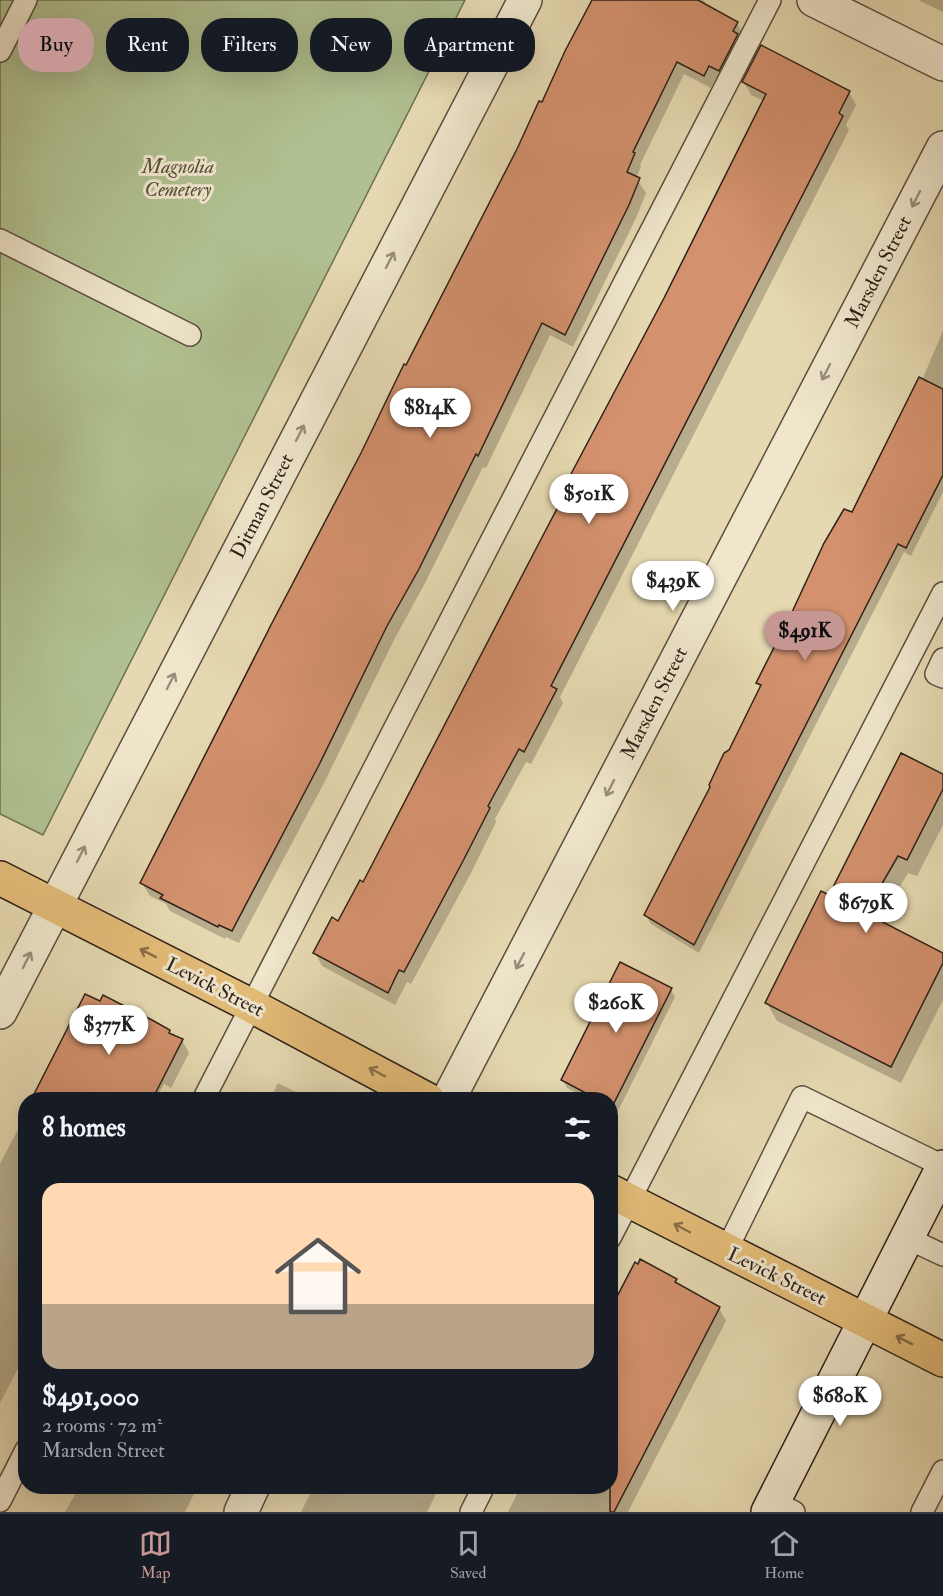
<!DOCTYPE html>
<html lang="en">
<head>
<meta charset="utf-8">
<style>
  body { margin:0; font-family:"IM FELL Double Pica",serif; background:#242831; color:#f1f3f6; height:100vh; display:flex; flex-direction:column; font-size:22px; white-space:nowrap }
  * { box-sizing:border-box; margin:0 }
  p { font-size:20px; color:#9ea1a6 }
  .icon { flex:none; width:33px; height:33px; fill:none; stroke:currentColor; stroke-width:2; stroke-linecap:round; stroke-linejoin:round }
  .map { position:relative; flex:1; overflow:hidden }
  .panel { position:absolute; left:18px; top:1092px; width:600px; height:402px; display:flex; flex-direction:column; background:#171b24; border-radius:24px; box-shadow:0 6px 24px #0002 }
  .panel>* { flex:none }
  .guide { position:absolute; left:18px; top:18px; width:600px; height:54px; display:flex; gap:12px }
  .price { position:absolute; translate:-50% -51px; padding:0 14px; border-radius:21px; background:#fff; color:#222; font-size:20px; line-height:39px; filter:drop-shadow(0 2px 3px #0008) }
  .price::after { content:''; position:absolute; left:50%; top:36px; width:18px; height:14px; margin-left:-9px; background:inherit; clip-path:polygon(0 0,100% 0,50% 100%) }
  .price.on { background:#c59692; color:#111 }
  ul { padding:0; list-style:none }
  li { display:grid; align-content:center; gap:12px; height:318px; padding:0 24px }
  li+li { border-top:2px solid #363941 }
  li span { display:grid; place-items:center; height:186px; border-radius:18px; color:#555 }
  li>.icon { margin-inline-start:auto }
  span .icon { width:108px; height:108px; fill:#fffc; stroke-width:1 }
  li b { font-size:26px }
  h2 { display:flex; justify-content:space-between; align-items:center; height:72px; padding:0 24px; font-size:26px }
  .tag { padding:0 21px; border-radius:24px; background:#171b24; box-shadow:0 6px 24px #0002; font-size:21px; line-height:54px }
  .tag.on { background:#c59692; color:#111 }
  .tabs { display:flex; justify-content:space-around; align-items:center; height:84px; border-top:2px solid #363941; background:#171b24; font-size:16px; color:#9ea1a6 }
  .tabs a { display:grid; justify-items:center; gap:3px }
  .tabs .on { color:#c59692 }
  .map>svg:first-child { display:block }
</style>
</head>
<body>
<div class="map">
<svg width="943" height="1512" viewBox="0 0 943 1512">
  <rect width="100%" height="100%" fill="#e6d9b1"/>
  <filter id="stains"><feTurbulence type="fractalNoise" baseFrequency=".00333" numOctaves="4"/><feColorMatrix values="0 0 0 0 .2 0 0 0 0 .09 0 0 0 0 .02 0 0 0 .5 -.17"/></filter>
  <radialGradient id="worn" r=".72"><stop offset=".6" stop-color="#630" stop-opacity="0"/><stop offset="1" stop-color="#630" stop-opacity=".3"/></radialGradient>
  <polygon fill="#b0c090" stroke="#6e7054" stroke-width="1.5" points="0,0 465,0 43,835 0,814"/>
  <g fill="#0003">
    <polygon points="594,0 703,0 710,8 737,23 744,36 727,83 716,78 711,88 684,74 640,165 641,167 636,178 646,193 636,218 573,347 550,335 486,468 483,467 425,583 394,640 326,779 239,943 226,937 225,939 170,911 166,904 150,896 142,883 543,104"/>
    <polygon points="918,0 943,0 943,12"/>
    <polygon points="744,82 849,92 856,105 846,125 849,130 560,697 563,703 531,764 526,762 495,819 496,822 470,875 411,984 407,982 395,1005 322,966 315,953 339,923 364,884 666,299 764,101 751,95"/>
    <polygon points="943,331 943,492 911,556 904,552 699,953 651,924 646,915 761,689 758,683 853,514 922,380"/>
    <polygon points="943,775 943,825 917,876 908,873 879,922 943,955 943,1000 901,1083 777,1021 767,1003 830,897"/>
    <polygon points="671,990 675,997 617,1113 610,1110 610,1100 590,1100 567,1088 563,1080"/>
    <polygon points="169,1031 172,1036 182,1040 189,1053 171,1088 164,1084 155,1100 33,1100"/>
    <polygon points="278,1083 311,1100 270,1100"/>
    <polygon points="26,1114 26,1353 0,1403 0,1164"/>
    <polygon points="636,1264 676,1280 679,1286 719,1308 726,1321 628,1512 508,1512 521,1486 610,1486 610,1312"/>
    <polygon points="80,1486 198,1486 185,1512 65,1512"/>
    <polygon points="314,1486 440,1486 427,1512 301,1512"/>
  </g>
  <g fill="#d3916d" stroke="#2d2019" stroke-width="1.5">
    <polygon points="592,0 698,0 738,22 733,31 738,34 719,71 709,66 704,76 677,62 633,152 635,153 627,172 640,178 629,205 565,335 542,323 478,456 476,454 419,569 387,626 319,765 232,931 219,925 218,927 160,898 163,895 140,883 273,621 361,453 404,364 406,365 517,149 539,101 542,102 565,51"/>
    <polygon points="761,45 850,91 839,113 843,116 551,686 557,689 524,752 519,749 488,806 490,808 463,861 404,972 399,970 388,993 313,953 332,917 338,921 360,880 363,882 539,543 560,503 560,497 571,474 664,298 766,94 742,82"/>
    <polygon points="919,377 943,389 943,475 906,548 898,544 883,573 694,945 644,915 710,787 709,785 724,753 729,750 761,685 756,683 793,610 824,543 844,509 852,512"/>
    <polygon points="901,753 943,774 943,789 907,860 898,856 865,913 943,953 943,963 891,1067 765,1003 821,891 829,895"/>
    <polygon points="620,962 672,988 612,1107 610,1106 610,1100 599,1100 561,1080"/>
    <polygon points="85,994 100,1001 103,995 152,1020 170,1030 169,1033 183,1039 152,1100 31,1100"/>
    <polygon points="640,1259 677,1279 675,1282 720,1307 614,1512 610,1512 610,1322 616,1311 611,1308 635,1262 638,1264"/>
  </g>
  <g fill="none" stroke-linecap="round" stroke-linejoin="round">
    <defs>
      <g id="lane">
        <polyline points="0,51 26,0"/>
        <polyline points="0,240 190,335"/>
        <polyline points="943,659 936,674 943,677"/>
        <polyline points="203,1100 770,0"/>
        <polyline points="610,1238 943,593"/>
        <polyline points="907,1238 943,1255"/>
        <polyline points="726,1251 802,1097 943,1166"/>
        <polyline points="0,1501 26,1450"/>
        <polyline points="774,1502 794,1512"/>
        <polyline points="471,1512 484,1486"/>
        <polyline points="922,1512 943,1471"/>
      </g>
      <g id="street">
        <polyline points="814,0 943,64"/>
        <polyline points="0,1012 525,0"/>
        <polyline points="448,1100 943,148"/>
        <polyline points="241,1512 253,1486"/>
      </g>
      <polyline id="secondary" points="768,1512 943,1167"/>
      <g id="highway">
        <polyline points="0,878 250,1005 428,1100"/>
        <polyline points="610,1191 943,1360"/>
      </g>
    </defs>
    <use href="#lane" stroke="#5b4e3f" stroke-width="24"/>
    <use href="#street" stroke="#5b4e3f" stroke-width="36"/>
    <use href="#secondary" stroke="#2d2019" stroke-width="36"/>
    <use href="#highway" stroke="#2d2019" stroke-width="36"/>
    <use href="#lane" stroke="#efe6cc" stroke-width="21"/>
    <use href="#street" stroke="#efe6cc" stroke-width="33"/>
    <use href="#secondary" stroke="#efe6cc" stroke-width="33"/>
    <use href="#highway" stroke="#e3bc78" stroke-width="33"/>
  </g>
  <defs><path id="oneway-shaft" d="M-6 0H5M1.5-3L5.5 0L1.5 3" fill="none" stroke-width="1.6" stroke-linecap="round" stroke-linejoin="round" transform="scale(1.5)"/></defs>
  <g stroke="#988d7b">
    <use href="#oneway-shaft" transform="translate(916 199) rotate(117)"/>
    <use href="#oneway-shaft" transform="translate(390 260) rotate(-63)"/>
    <use href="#oneway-shaft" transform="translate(826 372) rotate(117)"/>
    <use href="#oneway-shaft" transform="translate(300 433) rotate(-63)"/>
    <use href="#oneway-shaft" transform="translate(171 681) rotate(-63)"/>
    <use href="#oneway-shaft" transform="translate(610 788) rotate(117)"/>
    <use href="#oneway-shaft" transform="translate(81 854) rotate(-63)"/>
    <use href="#oneway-shaft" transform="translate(27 960) rotate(-63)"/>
    <use href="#oneway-shaft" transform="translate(520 961) rotate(117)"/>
  </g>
  <g stroke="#886e48">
    <use href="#oneway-shaft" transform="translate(148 953) rotate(-153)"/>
    <use href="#oneway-shaft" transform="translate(377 1072) rotate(-152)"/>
    <use href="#oneway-shaft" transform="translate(682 1228) rotate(-152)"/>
    <use href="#oneway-shaft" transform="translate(904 1340) rotate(-153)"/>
  </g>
  <g text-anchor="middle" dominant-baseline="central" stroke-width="6" stroke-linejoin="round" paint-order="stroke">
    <g font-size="20" font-style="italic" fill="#54503d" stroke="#efe6cc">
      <text x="178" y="166">Magnolia<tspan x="178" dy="23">Cemetery</tspan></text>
    </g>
    <g font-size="20" fill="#2d2019" stroke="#efe6cc">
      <text transform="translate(878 272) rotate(-63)">Marsden Street</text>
      <text transform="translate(262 506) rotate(-63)">Ditman Street</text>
      <text transform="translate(654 703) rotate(-63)">Marsden Street</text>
      <text transform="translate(215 987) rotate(27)">Levick Street</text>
      <text transform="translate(777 1276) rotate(26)">Levick Street</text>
    </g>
  </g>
  <rect width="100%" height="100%" filter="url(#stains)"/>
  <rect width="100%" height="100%" fill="url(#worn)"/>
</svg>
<b class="price" style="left:430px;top:439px">$814K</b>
<b class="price" style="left:589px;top:525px">$501K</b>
<b class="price" style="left:673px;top:612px">$439K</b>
<b class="price on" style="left:805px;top:662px">$491K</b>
<b class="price" style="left:866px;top:934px">$679K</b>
<b class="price" style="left:616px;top:1034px">$260K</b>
<b class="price" style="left:109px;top:1056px">$377K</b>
<b class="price" style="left:840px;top:1427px">$680K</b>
<div class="guide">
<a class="tag on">Buy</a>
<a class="tag">Rent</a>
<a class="tag">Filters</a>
<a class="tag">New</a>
<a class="tag">Apartment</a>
</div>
<section class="panel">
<h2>8 homes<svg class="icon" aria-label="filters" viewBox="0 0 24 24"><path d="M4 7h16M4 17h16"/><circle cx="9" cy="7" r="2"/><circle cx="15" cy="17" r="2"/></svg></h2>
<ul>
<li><span style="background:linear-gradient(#ffd9b3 65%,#b9a48a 0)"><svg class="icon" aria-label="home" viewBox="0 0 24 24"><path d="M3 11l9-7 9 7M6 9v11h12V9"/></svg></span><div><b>$491,000</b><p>2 rooms · 72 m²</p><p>Marsden Street</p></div></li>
</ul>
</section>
</div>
<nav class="tabs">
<a class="on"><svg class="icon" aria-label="map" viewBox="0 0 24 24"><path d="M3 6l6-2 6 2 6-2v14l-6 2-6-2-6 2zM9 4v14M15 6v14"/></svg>Map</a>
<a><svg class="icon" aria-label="saved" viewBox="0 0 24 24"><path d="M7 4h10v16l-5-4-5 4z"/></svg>Saved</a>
<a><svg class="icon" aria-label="home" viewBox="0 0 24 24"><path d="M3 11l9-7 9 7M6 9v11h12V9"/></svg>Home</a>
</nav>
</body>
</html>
